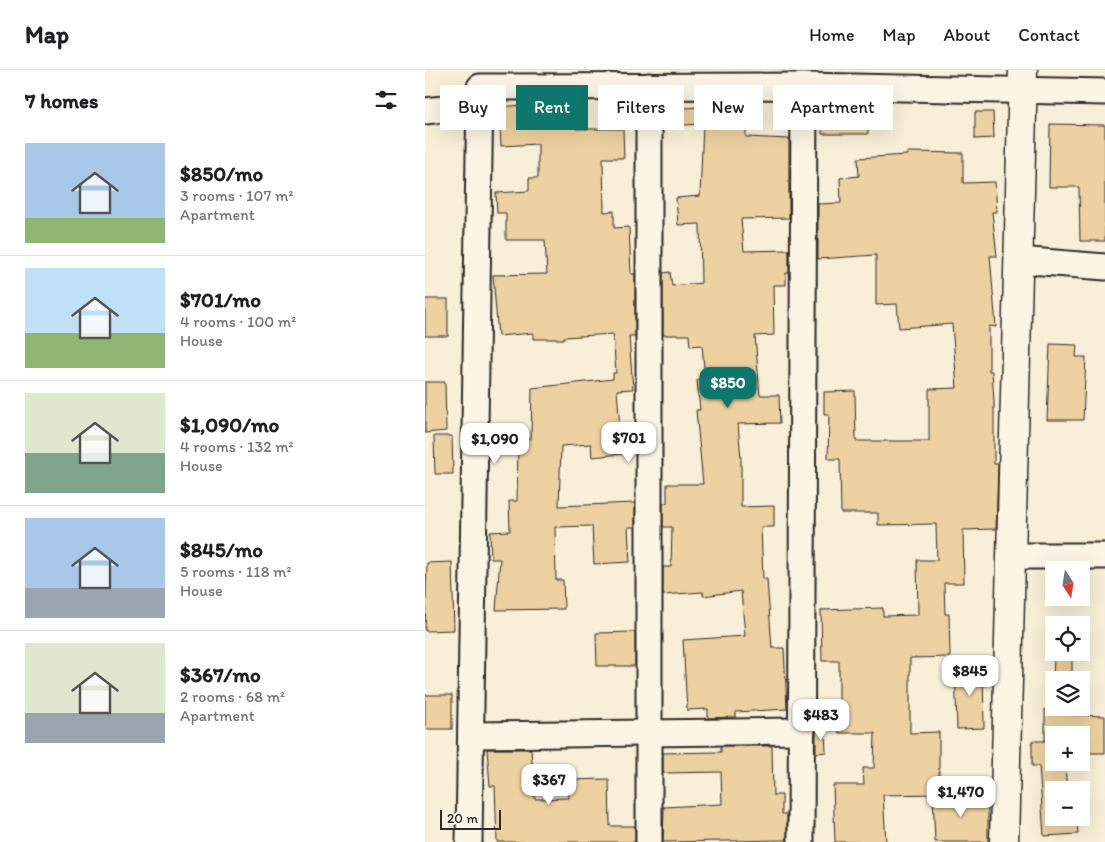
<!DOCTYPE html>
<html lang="en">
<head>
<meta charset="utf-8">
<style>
  body { margin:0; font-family:Itim,sans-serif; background:#f2f2f2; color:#202124; height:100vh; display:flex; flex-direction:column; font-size:19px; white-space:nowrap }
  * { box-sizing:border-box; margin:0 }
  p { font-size:16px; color:#757577 }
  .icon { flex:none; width:28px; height:28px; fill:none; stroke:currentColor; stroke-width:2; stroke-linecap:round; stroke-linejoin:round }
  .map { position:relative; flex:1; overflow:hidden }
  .side { display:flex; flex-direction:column; background:#fff; width:425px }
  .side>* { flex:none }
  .guide { position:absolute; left:15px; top:15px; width:475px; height:45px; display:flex; gap:10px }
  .needle { width:32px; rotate:168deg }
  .tools { position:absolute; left:620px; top:491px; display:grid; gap:10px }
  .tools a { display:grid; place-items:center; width:45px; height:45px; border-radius:0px; background:#fff; box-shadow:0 5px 20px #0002; font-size:25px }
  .scale { position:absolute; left:15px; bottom:12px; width:61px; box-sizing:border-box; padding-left:5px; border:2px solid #2b2b2b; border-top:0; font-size:14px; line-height:18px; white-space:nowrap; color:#2b2b2b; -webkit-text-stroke:4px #fcf5e5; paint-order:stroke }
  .price { position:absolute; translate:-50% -42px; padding:0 11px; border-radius:10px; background:#fff; color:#222; font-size:16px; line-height:32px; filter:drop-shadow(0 1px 2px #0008) }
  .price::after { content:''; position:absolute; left:50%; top:30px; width:15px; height:11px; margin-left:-8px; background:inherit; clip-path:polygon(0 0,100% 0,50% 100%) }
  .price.current { background:#0f766e; color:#fff }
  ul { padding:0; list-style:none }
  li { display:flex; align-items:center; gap:15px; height:125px; padding:0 25px }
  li+li { border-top:1px solid #e0e0e0 }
  li span { display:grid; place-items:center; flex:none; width:140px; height:100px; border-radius:0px; color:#555 }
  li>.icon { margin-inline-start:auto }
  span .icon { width:60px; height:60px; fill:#fffc; stroke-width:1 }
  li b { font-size:21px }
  h2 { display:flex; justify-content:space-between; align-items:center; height:60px; padding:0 25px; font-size:21px }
  .tag { padding:0 18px; border-radius:0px; background:#fff; box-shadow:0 5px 20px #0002; font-size:18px; line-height:45px }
  .tag.current { background:#0f766e; color:#fff }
  header { display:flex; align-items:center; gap:30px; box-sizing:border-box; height:70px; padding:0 25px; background:#fff; border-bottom:1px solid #e0e0e0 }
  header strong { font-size:24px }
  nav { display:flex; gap:28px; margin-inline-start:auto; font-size:18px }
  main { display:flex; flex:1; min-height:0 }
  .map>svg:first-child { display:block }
</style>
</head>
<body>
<header>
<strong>Map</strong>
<nav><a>Home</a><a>Map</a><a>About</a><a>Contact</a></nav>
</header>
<main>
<section class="side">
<h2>7 homes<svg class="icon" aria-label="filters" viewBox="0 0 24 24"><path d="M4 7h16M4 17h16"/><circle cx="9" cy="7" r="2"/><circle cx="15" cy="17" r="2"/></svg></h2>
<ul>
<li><span style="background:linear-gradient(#a9c7e8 75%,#8fb573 0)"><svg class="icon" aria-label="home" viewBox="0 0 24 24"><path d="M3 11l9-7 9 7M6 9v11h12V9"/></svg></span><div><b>$850/mo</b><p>3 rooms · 107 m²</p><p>Apartment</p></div></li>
<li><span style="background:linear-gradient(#bfe0f5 65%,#8fb573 0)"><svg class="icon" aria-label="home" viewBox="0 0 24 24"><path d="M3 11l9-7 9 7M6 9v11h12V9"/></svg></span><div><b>$701/mo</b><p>4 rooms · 100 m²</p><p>House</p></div></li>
<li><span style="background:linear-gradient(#dfe7d0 60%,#7fa58c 0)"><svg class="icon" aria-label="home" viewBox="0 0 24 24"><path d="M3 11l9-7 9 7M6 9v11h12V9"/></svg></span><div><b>$1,090/mo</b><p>4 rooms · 132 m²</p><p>House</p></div></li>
<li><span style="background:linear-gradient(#a9c7e8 70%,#9aa5b1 0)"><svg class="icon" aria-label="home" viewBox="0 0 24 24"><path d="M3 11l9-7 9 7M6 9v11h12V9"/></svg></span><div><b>$845/mo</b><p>5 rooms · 118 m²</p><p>House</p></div></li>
<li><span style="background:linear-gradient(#dfe7d0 70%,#9aa5b1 0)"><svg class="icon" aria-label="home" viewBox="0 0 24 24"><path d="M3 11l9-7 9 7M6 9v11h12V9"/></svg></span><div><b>$367/mo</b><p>2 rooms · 68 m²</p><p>Apartment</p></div></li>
</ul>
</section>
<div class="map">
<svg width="680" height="772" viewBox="0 0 680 772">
  <rect width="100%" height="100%" fill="#f9eed7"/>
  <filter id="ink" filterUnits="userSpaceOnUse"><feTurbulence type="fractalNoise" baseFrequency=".02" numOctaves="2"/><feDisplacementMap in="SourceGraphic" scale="10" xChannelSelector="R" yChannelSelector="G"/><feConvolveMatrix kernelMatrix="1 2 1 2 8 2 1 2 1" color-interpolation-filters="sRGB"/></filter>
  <g filter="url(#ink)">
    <g fill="#edd1a1" stroke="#2b2b2b">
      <polygon points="113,34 113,38 148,35 151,59 198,59 199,88 178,88 179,142 189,141 189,158 204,157 206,204 210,204 210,266 204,266 208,319 192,320 197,384 167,387 166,374 136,376 134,436 210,433 210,457 203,457 205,492 169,494 167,456 130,457 131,510 138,510 139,539 71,540 75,489 66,489 65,462 85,461 84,431 92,431 93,374 103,374 102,369 106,369 107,318 188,309 188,303 191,303 188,264 139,267 139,269 108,269 108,263 73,266 68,205 122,204 120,170 81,170 81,143 72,143 71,123 104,121 104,108 113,108 113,74 76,76 74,37"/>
      <polygon points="278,37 298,38 298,43 321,44 321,67 364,69 364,148 316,149 319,181 364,180 364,203 361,203 361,215 348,215 349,265 330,266 335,325 354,325 355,353 313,354 316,389 316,437 349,436 349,457 336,457 338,509 342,509 347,578 359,578 362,639 311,642 311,647 283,648 283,639 262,640 258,570 320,566 316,521 278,526 278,522 238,525 238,497 246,497 247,457 238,457 238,433 242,433 242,414 278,414 271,340 275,340 272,310 280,309 277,275 265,276 264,265 238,265 238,203 245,202 247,216 276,213 275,154 253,155 251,128 275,126 278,54 241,56 240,39"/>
      <polygon points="550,42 568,42 569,68 550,69"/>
      <polygon points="398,46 443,46 443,64 397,64"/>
      <polygon points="625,54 680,55 680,171 655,171 654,117 624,117"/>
      <polygon points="482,82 538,83 538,113 570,112 572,142 567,142 572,186 565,186 571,257 564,256 564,301 567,301 569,331 569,394 573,394 571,459 538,460 539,513 519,513 520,544 524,544 525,587 485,588 485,663 514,662 514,724 458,725 461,772 410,772 408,715 439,715 438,698 449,698 450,663 414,663 414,591 397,591 396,540 458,538 458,546 493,545 492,490 512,490 511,454 453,455 453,443 416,443 415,389 403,389 404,344 399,344 399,322 430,321 431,371 504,371 504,319 532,318 527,254 474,258 472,234 451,235 451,185 393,189 393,134 416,133 415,108 434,106 433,88 482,85"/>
      <rect x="0" y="229" width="23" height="37"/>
      <polygon points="625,274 652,275 651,287 661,287 658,350 622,350"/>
      <polygon points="0,312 20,312 21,361 0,363"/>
      <polygon points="9,366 27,366 28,404 10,404"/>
      <polygon points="27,492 29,560 0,561 2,493"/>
      <polygon points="210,562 210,596 172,596 171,563"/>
      <polygon points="629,586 647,587 647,610 629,610 629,638 646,638 645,645 680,646 680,683 656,683 656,665 629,665 629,692 653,692 653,696 640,696 642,720 629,720 629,748 652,748 653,764 619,766 614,696 607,696 607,671 620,671 620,639 627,639"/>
      <polygon points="558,595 559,658 532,659 530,596"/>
      <rect x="0" y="625" width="27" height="34"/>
      <polygon points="391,660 400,660 401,682 391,683"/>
      <polygon points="296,676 347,676 348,725 357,725 357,744 362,744 362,770 238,772 239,737 297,734 296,702 238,703 238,683 296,682"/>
      <polygon points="62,679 106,679 110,729 144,728 143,710 184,709 185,756 210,756 210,772 72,772 70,716 65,716"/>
      <polygon points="563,724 563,772 510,772 508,725"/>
    </g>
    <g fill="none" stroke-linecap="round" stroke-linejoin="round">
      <defs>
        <g id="street">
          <polyline points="0,41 55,35"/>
          <polyline points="593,190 680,197"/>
          <polyline points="586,486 680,486"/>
          <polyline points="47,665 377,661"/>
          <polyline points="44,772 55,17 379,16 680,22"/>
          <polyline points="224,772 224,16"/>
          <polyline points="376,772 379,16"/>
        </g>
        <polyline id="secondary" points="579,772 598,0"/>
      </defs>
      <use href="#street" stroke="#2b2b2b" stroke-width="29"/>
      <use href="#secondary" stroke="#2b2b2b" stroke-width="31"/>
      <use href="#street" stroke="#fcf5e5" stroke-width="25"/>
      <use href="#secondary" stroke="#fcf5e5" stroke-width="28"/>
    </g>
  </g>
</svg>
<div class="tools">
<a><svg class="needle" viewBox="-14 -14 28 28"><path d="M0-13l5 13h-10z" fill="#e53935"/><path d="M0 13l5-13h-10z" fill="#757577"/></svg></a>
<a><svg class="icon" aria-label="locate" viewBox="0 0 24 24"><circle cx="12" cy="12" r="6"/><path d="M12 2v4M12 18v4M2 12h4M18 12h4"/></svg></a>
<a><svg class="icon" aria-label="layers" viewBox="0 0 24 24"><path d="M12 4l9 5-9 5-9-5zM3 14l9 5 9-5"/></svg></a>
<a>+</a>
<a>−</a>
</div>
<div class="scale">20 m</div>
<b class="price current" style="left:303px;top:339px">$850</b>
<b class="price" style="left:204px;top:394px">$701</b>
<b class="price" style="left:70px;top:395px">$1,090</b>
<b class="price" style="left:545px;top:627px">$845</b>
<b class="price" style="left:396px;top:671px">$483</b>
<b class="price" style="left:124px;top:736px">$367</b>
<b class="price" style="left:536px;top:748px">$1,470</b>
<div class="guide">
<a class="tag">Buy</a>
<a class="tag current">Rent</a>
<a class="tag">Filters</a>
<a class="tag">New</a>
<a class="tag">Apartment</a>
</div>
</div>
</main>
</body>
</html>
